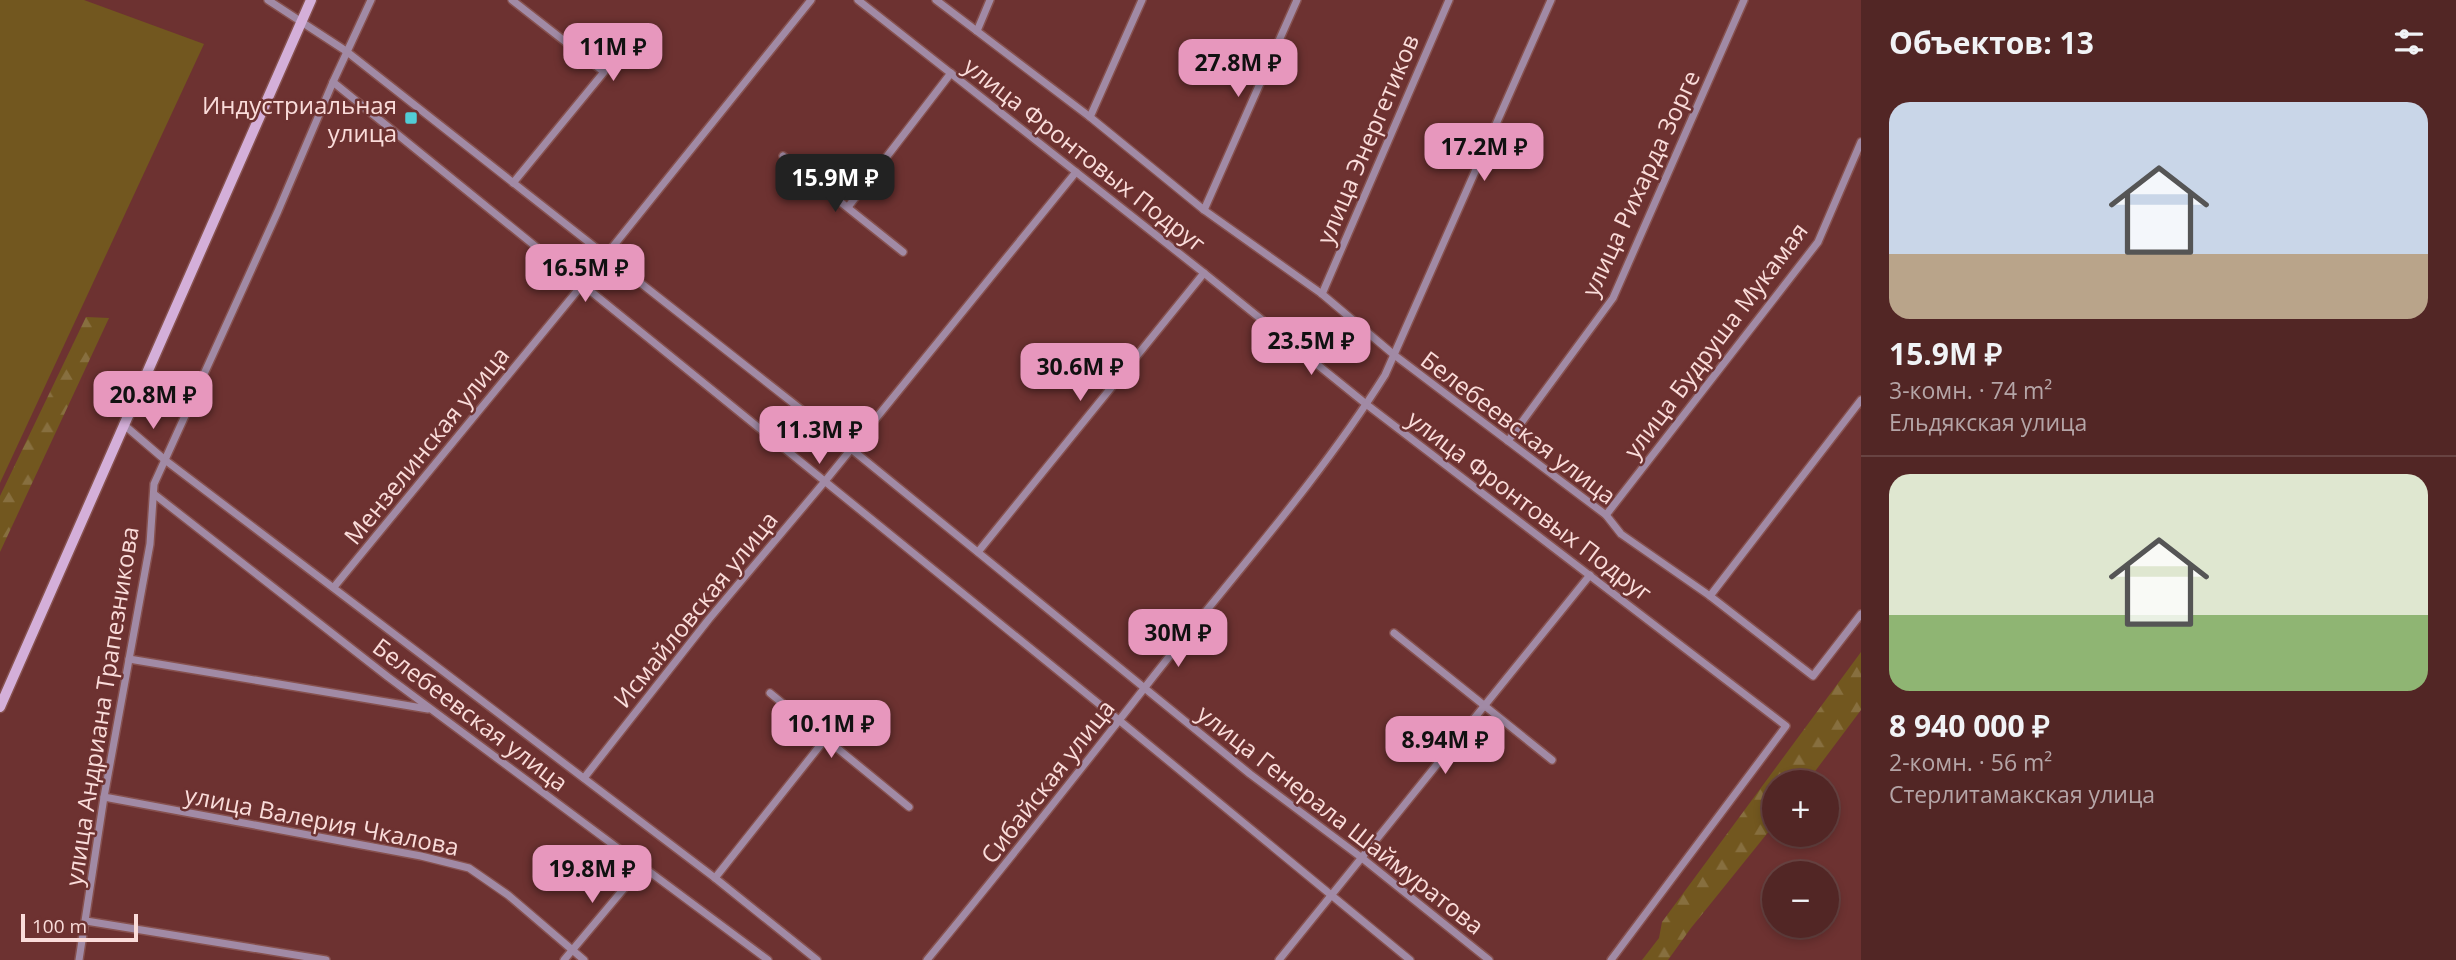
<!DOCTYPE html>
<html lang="ru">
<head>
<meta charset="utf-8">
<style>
  body { margin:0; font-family:"Open Sans",sans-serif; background:#5c3232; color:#f1f3f6; height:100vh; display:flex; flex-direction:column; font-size:26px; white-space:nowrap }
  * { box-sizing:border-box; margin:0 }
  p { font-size:23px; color:#b5a5a7 }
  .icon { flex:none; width:38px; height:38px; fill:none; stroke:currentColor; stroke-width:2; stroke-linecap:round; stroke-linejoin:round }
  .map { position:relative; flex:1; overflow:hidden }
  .panel { display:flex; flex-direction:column; background:#522625; width:595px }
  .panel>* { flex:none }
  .buttons { position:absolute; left:1762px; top:770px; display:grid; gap:14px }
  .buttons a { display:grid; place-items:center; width:77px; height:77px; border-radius:50%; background:#522625; box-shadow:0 4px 10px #0003,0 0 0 2px #684342; font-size:35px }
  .scale { position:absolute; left:21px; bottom:18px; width:117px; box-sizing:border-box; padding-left:7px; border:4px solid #fadcda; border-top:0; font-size:19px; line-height:24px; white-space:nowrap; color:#fadcda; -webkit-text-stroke:5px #6d3231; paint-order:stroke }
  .price { position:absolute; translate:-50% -60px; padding:0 16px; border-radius:14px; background:#e797bd; color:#111; font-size:23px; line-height:46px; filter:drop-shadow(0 2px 4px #0008) }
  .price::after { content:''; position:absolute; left:50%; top:42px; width:21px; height:16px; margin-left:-10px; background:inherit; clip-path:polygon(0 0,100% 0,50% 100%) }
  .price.on { background:#222; color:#fff }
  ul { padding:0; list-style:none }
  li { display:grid; align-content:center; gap:14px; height:371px; padding:0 28px }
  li+li { border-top:2px solid #684342 }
  li span { display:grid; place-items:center; height:217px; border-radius:21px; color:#555 }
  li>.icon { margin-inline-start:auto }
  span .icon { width:126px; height:126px; fill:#fffc; stroke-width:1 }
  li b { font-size:30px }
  h2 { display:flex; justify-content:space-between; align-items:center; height:84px; padding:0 28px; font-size:30px }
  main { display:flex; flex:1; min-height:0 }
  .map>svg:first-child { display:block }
</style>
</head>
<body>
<main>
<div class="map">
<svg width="1861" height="960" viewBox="0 0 1861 960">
  <defs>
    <pattern id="forest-firs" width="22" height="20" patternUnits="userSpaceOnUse" patternTransform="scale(1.75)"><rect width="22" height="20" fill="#72571f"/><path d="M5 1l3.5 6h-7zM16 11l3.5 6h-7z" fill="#876f3f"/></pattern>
  </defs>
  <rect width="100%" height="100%" fill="#6d3231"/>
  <g fill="url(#forest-firs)">
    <polygon points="86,317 109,318 0,552 0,496"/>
    <polygon points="1861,652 1861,710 1807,782 1774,782 1774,825 1691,928 1668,960 1642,960 1659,938 1662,922"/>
  </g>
  <polygon fill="#72571f" points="0,0 84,0 204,44 0,483"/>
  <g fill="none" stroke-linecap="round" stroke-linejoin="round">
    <defs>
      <g id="street">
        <polyline points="268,0 346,51 850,448 1250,774 1362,858 1489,960"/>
        <polyline points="512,0 604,72 513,183"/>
        <polyline points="858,0 1204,273 1366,404 1786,726 1611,960"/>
        <polyline points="936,0 1090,117 1204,210 1322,294 1393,354 1606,515 1621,534 1710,596 1813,676 1861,614"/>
        <polyline points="977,31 990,0"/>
        <polyline points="333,82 1120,721 1410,960"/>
        <polyline points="1090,117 1142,0"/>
        <polyline points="783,156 903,252"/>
        <polyline points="848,207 951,73"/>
        <polyline points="1204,210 1297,0"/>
        <polyline points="1322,294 1449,0"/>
        <polyline points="123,424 165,460 715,878 817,960"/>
        <polyline points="1508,441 1613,298 1744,0"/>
        <polyline points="154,494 388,677 768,960"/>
        <polyline points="1606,515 1818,242 1861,142"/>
        <polyline points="978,552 1204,273"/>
        <polyline points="334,587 582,285 811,0"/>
        <polyline points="1710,596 1861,400"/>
        <polyline points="1394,633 1552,760"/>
        <polyline points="129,659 428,709"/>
        <polyline points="770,693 909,807"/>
        <polyline points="584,778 709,619 826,480 1076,172"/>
        <polyline points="104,797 421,856 469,868 508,895 584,960"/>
        <polyline points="715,878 826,738"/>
        <polyline points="86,921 326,960"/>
        <polyline points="79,960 104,797 150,544 154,484 278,211 333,82 371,0"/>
        <polyline points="564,960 642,867"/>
        <path d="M 927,960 C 1001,870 1074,778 1146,686 C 1226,583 1315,486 1385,375 L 1551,0"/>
        <polyline points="1279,960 1590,575"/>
      </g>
      <polyline id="secondary" points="0,707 311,0"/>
    </defs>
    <use href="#street" stroke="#86514f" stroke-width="10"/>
    <use href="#secondary" stroke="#86514f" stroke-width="13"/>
    <use href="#street" stroke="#a18aa5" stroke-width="7"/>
    <use href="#secondary" stroke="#d4afd9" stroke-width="10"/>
  </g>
  <rect fill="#52ccd5" stroke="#6d3231" stroke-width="2.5" x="404" y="111" width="14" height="14" rx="3.5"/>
  <g text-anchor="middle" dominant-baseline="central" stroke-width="5" stroke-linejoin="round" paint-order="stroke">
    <g font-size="24" fill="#fadcda" stroke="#6d3231" text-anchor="end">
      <text x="397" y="104">Индустриальная<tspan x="397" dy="28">улица</tspan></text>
    </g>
    <g font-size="24" fill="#fadcda" stroke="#6d3231">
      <text transform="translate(1367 139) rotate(-67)">улица Энергетиков</text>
      <text transform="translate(1085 154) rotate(38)">улица Фронтовых Подруг</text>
      <text transform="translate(1640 183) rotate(-65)">улица Рихарда Зорге</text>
      <text transform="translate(1715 340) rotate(-53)">улица Будруша Мукамая</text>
      <text transform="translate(1519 427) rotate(37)">Белебеевская улица</text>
      <text transform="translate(426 445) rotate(-51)">Мензелинская улица</text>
      <text transform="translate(1530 505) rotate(37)">улица Фронтовых Подруг</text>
      <text transform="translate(695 609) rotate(-51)">Исмайловская улица</text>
      <text transform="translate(101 706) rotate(-81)">улица Андриана Трапезникова</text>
      <text transform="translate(471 714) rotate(37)">Белебеевская улица</text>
      <text transform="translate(1047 781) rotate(-52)">Сибайская улица</text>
      <text transform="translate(1341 819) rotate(38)">улица Генерала Шаймуратова</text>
      <text transform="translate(322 820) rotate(11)">улица Валерия Чкалова</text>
    </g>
  </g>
</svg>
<div class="buttons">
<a>+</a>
<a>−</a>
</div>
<div class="scale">100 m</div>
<b class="price" style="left:613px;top:83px">11M ₽</b>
<b class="price" style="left:1238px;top:99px">27.8M ₽</b>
<b class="price" style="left:1484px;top:183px">17.2M ₽</b>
<b class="price on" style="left:835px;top:214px">15.9M ₽</b>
<b class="price" style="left:585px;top:304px">16.5M ₽</b>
<b class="price" style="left:1311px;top:377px">23.5M ₽</b>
<b class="price" style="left:1080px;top:403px">30.6M ₽</b>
<b class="price" style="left:153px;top:431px">20.8M ₽</b>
<b class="price" style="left:819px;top:466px">11.3M ₽</b>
<b class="price" style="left:1178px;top:669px">30M ₽</b>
<b class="price" style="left:831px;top:760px">10.1M ₽</b>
<b class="price" style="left:1445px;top:776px">8.94M ₽</b>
<b class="price" style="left:592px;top:905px">19.8M ₽</b>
</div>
<section class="panel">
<h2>Объектов: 13<svg class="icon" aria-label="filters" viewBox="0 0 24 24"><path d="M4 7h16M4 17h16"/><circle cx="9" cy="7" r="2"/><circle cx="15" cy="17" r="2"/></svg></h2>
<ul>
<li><span style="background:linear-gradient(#c9d6e8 70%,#b9a48a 0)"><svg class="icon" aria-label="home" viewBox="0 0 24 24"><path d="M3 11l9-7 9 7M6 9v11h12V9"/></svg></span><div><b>15.9M ₽</b><p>3-комн. · 74 m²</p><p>Ельдякская улица</p></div></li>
<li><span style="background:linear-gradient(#dfe7d0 65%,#8fb573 0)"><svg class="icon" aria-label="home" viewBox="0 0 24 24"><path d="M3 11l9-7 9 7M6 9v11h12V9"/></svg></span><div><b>8 940 000 ₽</b><p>2-комн. · 56 m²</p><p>Стерлитамакская улица</p></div></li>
</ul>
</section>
</main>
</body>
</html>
